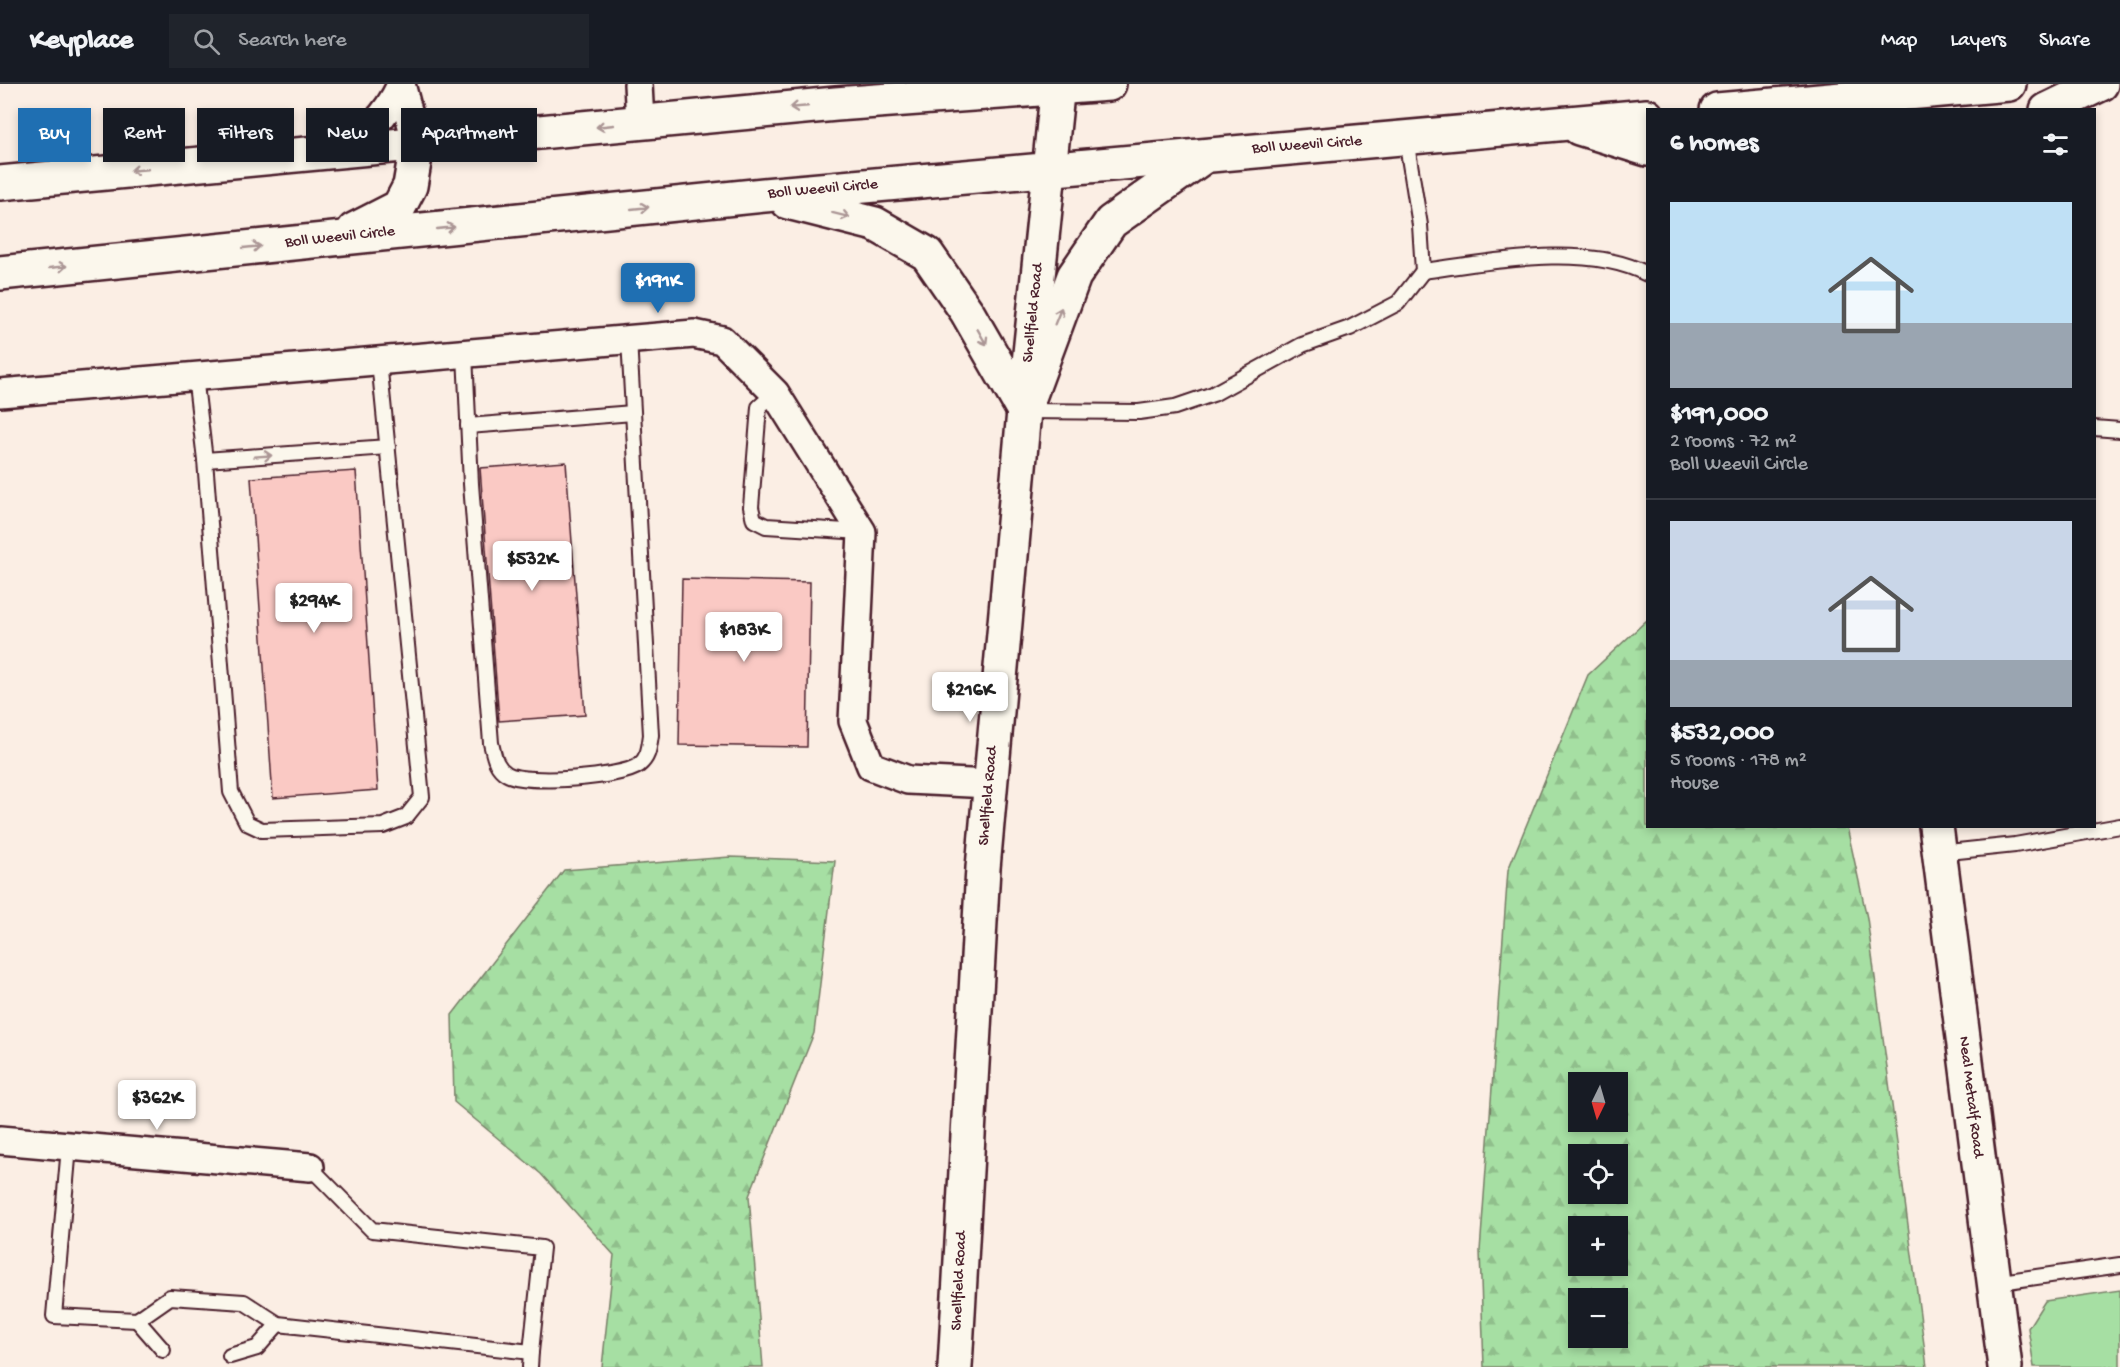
<!DOCTYPE html>
<html lang="en">
<head>
<meta charset="utf-8">
<style>
  body { margin:0; font-family:"Gochi Hand",sans-serif; background:#20242c; color:#f1f3f6; height:100vh; display:flex; flex-direction:column; font-size:22px; white-space:nowrap }
  * { box-sizing:border-box; margin:0 }
  p { font-size:20px; color:#9ea1a6 }
  .icon { flex:none; width:33px; height:33px; fill:none; stroke:currentColor; stroke-width:2; stroke-linecap:round; stroke-linejoin:round }
  .map { position:relative; flex:1; overflow:hidden }
  .panel { position:absolute; left:1646px; top:24px; width:450px; height:720px; display:flex; flex-direction:column; background:#171b24; border-radius:0px; box-shadow:0 3px 9px #0003 }
  .panel>* { flex:none }
  .banner { position:absolute; left:18px; top:24px; width:570px; height:54px; display:flex; gap:12px }
  .needle { width:39px; rotate:185deg }
  .buttons { position:absolute; left:1568px; top:988px; display:grid; gap:12px }
  .buttons a { display:grid; place-items:center; width:60px; height:60px; border-radius:0px; background:#171b24; box-shadow:0 3px 9px #0003; font-size:30px }
  .price { position:absolute; translate:-50% -51px; padding:0 14px; border-radius:6px; background:#fff; color:#222; font-size:20px; line-height:39px; filter:drop-shadow(0 2px 3px #0008) }
  .price::after { content:''; position:absolute; left:50%; top:36px; width:18px; height:14px; margin-left:-9px; background:inherit; clip-path:polygon(0 0,100% 0,50% 100%) }
  .price.on { background:#1f6fb2; color:#fff }
  ul { padding:0; list-style:none }
  li { display:grid; align-content:center; gap:12px; height:318px; padding:0 24px }
  li+li { border-top:2px solid #363941 }
  li span { display:grid; place-items:center; height:186px; border-radius:0px; color:#555 }
  li>.icon { margin-inline-start:auto }
  span .icon { width:108px; height:108px; fill:#fffc; stroke-width:1 }
  li b { font-size:26px }
  h2 { display:flex; justify-content:space-between; align-items:center; height:72px; padding:0 24px; font-size:26px }
  .pill { padding:0 21px; border-radius:0px; background:#171b24; box-shadow:0 3px 9px #0003; font-size:21px; line-height:54px }
  .pill.on { background:#1f6fb2; color:#fff }
  header { display:flex; align-items:center; gap:36px; box-sizing:border-box; height:84px; padding:0 30px; background:#171b24; border-bottom:2px solid #363941 }
  header strong { font-size:28px }
  nav { display:flex; gap:33px; margin-inline-start:auto; font-size:21px }
  .search { width:420px; height:54px; background:#20242c; display:flex; align-items:center; gap:15px; box-sizing:border-box; padding:0 21px; border-radius:0px; color:#9ea1a6; font-size:22px }
  .map>svg:first-child { display:block }
</style>
</head>
<body>
<header>
<strong>Keyplace</strong>
<div class="search"><svg class="icon" aria-label="search" viewBox="0 0 24 24"><circle cx="10" cy="10" r="6"/><path d="M15 15l6 6"/></svg>Search here</div>
<nav><a>Map</a><a>Layers</a><a>Share</a></nav>
</header>
<div class="map">
<svg width="2120" height="1283" viewBox="0 0 2120 1283">
  <defs>
    <pattern id="forest-firs" width="22" height="20" patternUnits="userSpaceOnUse" patternTransform="scale(1.5)"><rect width="22" height="20" fill="#a6dfa3"/><path d="M5 1l3.5 6h-7zM16 11l3.5 6h-7z" fill="#90bf8c"/></pattern>
  </defs>
  <rect width="100%" height="100%" fill="#fbeee4"/>
  <filter id="ink" filterUnits="userSpaceOnUse"><feTurbulence type="fractalNoise" baseFrequency=".0167" numOctaves="2"/><feDisplacementMap in="SourceGraphic" scale="12" xChannelSelector="R" yChannelSelector="G"/><feConvolveMatrix kernelMatrix="1 2 1 2 8 2 1 2 1" color-interpolation-filters="sRGB"/></filter>
  <g filter="url(#ink)">
    <polygon fill="#a6dfa3" stroke="#787f67" stroke-width="1.5" points="2120,1206 2120,1283 2034,1283 2028,1244 2045,1217"/>
    <g fill="url(#forest-firs)" stroke="#787f67" stroke-width="1.5" fill-rule="evenodd">
      <path d="M 1647,536 L 1647,742 L 1847,743 L 1867,834 L 1927,1283 L 1484,1283 L 1480,1167 L 1508,786 L 1588,591 ZM 1578,999 L 1617,999 L 1617,1038 L 1578,1038 ZM 1578,1071 L 1617,1071 L 1617,1110 L 1578,1110 ZM 1578,1143 L 1617,1143 L 1617,1182 L 1578,1182 ZM 1578,1215 L 1617,1215 L 1617,1254 L 1578,1254 Z"/>
      <polygon points="730,773 835,777 814,949 749,1112 763,1283 602,1283 614,1171 541,1090 454,1018 452,931 564,786"/>
    </g>
    <g fill="#fac9c4" stroke="#4a1f2b" stroke-width="1.5">
      <polygon points="566,378 585,631 499,637 480,384"/>
      <polygon points="356,387 378,706 273,714 251,394"/>
      <polygon points="682,495 810,498 807,663 679,661"/>
    </g>
    <g fill="none" stroke-linecap="round" stroke-linejoin="round">
      <defs>
        <g id="lane">
          <path d="M 1406,55 L 1420,141 L 1423,187 C 1489,178 1586,158 1647,190"/>
          <path d="M 465,270 L 471,400 L 491,659 C 494,671 495,683 507,690 C 526,701 622,694 639,681 C 649,673 649,663 651,651 L 629,255"/>
          <polyline points="195,292 205,376 231,708 247,739 262,746 383,742 406,733 422,713 379,277"/>
          <polyline points="775,309 759,323 751,423 754,436 766,442 862,448"/>
          <polyline points="1024,327 1139,328 1175,323 1213,310 1302,261 1350,244 1398,219 1423,187"/>
          <polyline points="468,342 633,329"/>
          <polyline points="2094,344 2120,346"/>
          <polyline points="205,376 388,363"/>
          <polyline points="1939,769 2015,761 2120,742"/>
          <polyline points="69,1063 54,1232 137,1236 170,1213 244,1218 278,1240 531,1268 542,1164 372,1146 310,1083"/>
          <polyline points="1994,1199 2120,1181"/>
          <polyline points="137,1236 163,1266"/>
          <polyline points="230,1272 257,1264 278,1240"/>
          <polyline points="530,1283 531,1268"/>
        </g>
        <g id="street">
          <polyline points="401,0 417,61"/>
          <polyline points="638,0 640,38"/>
          <path d="M 337,68 C 368,48 385,35 401,1"/>
          <polyline points="0,309 694,250 722,256 775,309 862,448 853,637 871,682 908,696 990,700"/>
          <polyline points="0,1056 310,1083"/>
        </g>
        <polyline id="secondary" points="955,1283 983,784 1024,327 1058,0"/>
        <polyline id="primary" points="1936,742 2005,1283"/>
        <g id="highway">
          <polyline points="1717,26 2009,0"/>
          <polyline points="2047,26 2101,0"/>
          <polyline points="1579,44 1647,65"/>
          <polyline points="0,99 836,20 1109,0"/>
          <polyline points="788,118 875,140 927,170 967,228 1024,327"/>
          <polyline points="354,146 399,123 410,102 417,61"/>
          <polyline points="0,189 764,111 1647,32"/>
          <polyline points="1024,327 1074,192 1111,138 1203,73"/>
        </g>
      </defs>
      <use href="#lane" stroke="#4a1f2b" stroke-width="18"/>
      <use href="#street" stroke="#4a1f2b" stroke-width="32"/>
      <use href="#secondary" stroke="#4a1f2b" stroke-width="38"/>
      <use href="#primary" stroke="#4a1f2b" stroke-width="38"/>
      <use href="#highway" stroke="#4a1f2b" stroke-width="38"/>
      <use href="#lane" stroke="#fbf7ec" stroke-width="14"/>
      <use href="#street" stroke="#fbf7ec" stroke-width="27"/>
      <use href="#secondary" stroke="#fbf7ec" stroke-width="33"/>
      <use href="#primary" stroke="#fbf7ec" stroke-width="33"/>
      <use href="#highway" stroke="#fbf7ec" stroke-width="33"/>
    </g>
    <defs><path id="oneway-shaft" d="M-6 0H5M1.5-3L5.5 0L1.5 3" fill="none" stroke-width="1.6" stroke-linecap="round" stroke-linejoin="round" transform="scale(1.5)"/></defs>
    <g stroke="#ab9695">
      <use href="#oneway-shaft" transform="translate(799 23) rotate(175)"/>
      <use href="#oneway-shaft" transform="translate(605 42) rotate(174)"/>
      <use href="#oneway-shaft" transform="translate(139 86) rotate(175)"/>
      <use href="#oneway-shaft" transform="translate(640 124) rotate(-6)"/>
      <use href="#oneway-shaft" transform="translate(841 131) rotate(14)"/>
      <use href="#oneway-shaft" transform="translate(446 144) rotate(-6)"/>
      <use href="#oneway-shaft" transform="translate(252 163) rotate(-6)"/>
      <use href="#oneway-shaft" transform="translate(58 183) rotate(-6)"/>
      <use href="#oneway-shaft" transform="translate(1058 232) rotate(-68)"/>
      <use href="#oneway-shaft" transform="translate(982 253) rotate(60)"/>
      <use href="#oneway-shaft" transform="translate(263 372) rotate(-4)"/>
    </g>
  </g>
  <g text-anchor="middle" dominant-baseline="central" stroke-width="4.5" stroke-linejoin="round" paint-order="stroke">
    <g font-size="16" fill="#4a1f2b" stroke="#fbf7ec">
      <text transform="translate(1307 62) rotate(-4)">Boll Weevil Circle</text>
      <text transform="translate(823 106) rotate(-5)">Boll Weevil Circle</text>
      <text transform="translate(340 154) rotate(-6)">Boll Weevil Circle</text>
      <text transform="translate(1034 229) rotate(-84)">Shellfield Road</text>
      <text transform="translate(989 712) rotate(-85)">Shellfield Road</text>
      <text transform="translate(1970 1013) rotate(83)">Neal Metcalf Road</text>
      <text transform="translate(960 1197) rotate(-87)">Shellfield Road</text>
    </g>
  </g>
</svg>
<div class="buttons">
<a><svg class="needle" viewBox="-14 -14 28 28"><path d="M0-13l5 13h-10z" fill="#e53935"/><path d="M0 13l5-13h-10z" fill="#9ea1a6"/></svg></a>
<a><svg class="icon" aria-label="locate" viewBox="0 0 24 24"><circle cx="12" cy="12" r="6"/><path d="M12 2v4M12 18v4M2 12h4M18 12h4"/></svg></a>
<a>+</a>
<a>−</a>
</div>
<b class="price on" style="left:658px;top:230px">$191K</b>
<b class="price" style="left:532px;top:508px">$532K</b>
<b class="price" style="left:314px;top:550px">$294K</b>
<b class="price" style="left:744px;top:579px">$183K</b>
<b class="price" style="left:970px;top:639px">$216K</b>
<b class="price" style="left:157px;top:1047px">$362K</b>
<div class="banner">
<a class="pill on">Buy</a>
<a class="pill">Rent</a>
<a class="pill">Filters</a>
<a class="pill">New</a>
<a class="pill">Apartment</a>
</div>
<section class="panel">
<h2>6 homes<svg class="icon" aria-label="filters" viewBox="0 0 24 24"><path d="M4 7h16M4 17h16"/><circle cx="9" cy="7" r="2"/><circle cx="15" cy="17" r="2"/></svg></h2>
<ul>
<li><span style="background:linear-gradient(#bfe0f5 65%,#9aa5b1 0)"><svg class="icon" aria-label="home" viewBox="0 0 24 24"><path d="M3 11l9-7 9 7M6 9v11h12V9"/></svg></span><div><b>$191,000</b><p>2 rooms · 72 m²</p><p>Boll Weevil Circle</p></div></li>
<li><span style="background:linear-gradient(#c9d6e8 75%,#9aa5b1 0)"><svg class="icon" aria-label="home" viewBox="0 0 24 24"><path d="M3 11l9-7 9 7M6 9v11h12V9"/></svg></span><div><b>$532,000</b><p>5 rooms · 178 m²</p><p>House</p></div></li>
</ul>
</section>
</div>
</body>
</html>
